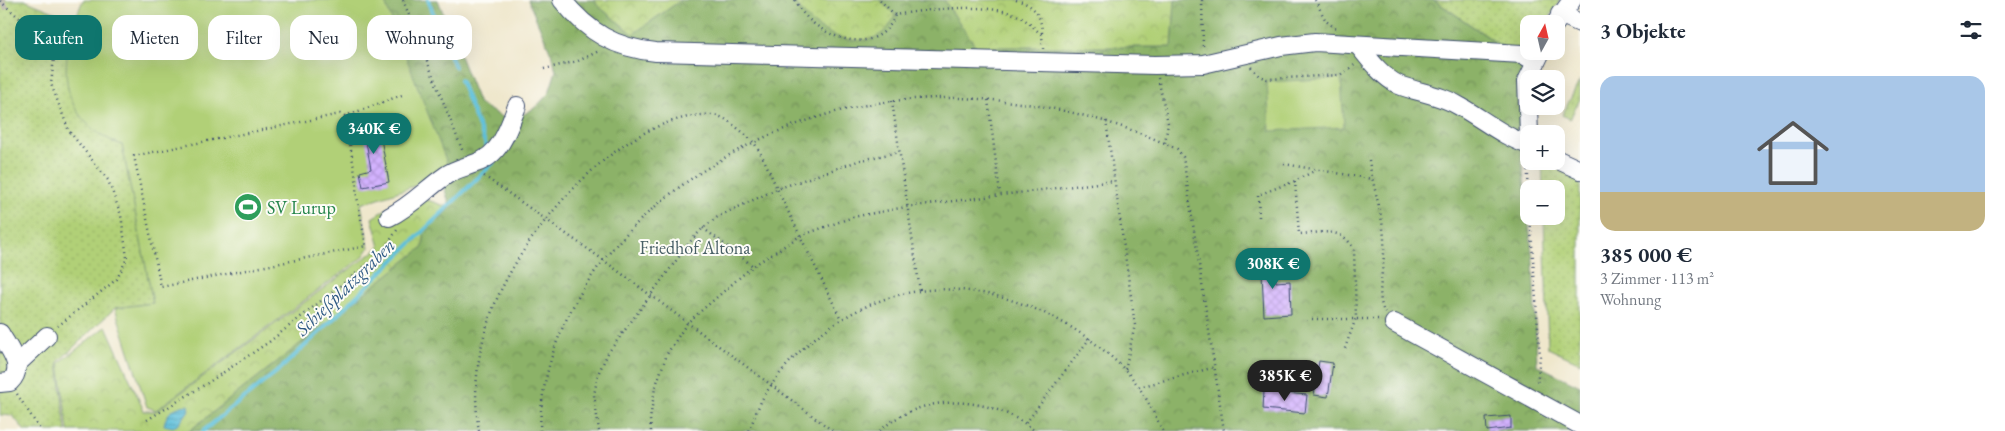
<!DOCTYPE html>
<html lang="de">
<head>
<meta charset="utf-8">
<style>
  body { margin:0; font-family:"EB Garamond",serif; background:#f2f2f3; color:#1f2937; height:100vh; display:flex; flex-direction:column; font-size:19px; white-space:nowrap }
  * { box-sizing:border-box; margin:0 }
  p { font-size:16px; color:#747a83 }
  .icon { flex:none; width:28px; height:28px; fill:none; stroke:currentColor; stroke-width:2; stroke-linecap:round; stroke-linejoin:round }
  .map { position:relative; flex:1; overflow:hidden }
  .sheet { display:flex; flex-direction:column; background:#fff; width:425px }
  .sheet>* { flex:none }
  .hud { position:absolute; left:15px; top:15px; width:475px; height:45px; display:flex; gap:10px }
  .needle { width:32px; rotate:8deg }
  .fabs { position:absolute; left:1520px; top:15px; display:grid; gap:10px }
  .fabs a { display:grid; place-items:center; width:45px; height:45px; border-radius:10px; background:#fff; box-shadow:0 5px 20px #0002; font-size:25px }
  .price { position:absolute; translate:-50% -42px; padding:0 11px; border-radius:18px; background:#0f766e; color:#fff; font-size:16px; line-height:32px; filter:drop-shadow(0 1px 2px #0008) }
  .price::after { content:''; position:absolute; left:50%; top:30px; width:15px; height:11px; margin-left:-8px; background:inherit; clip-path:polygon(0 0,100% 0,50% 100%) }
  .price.current { background:#222; color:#fff }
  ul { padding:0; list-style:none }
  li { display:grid; align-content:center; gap:10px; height:265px; padding:0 20px }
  li span { display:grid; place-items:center; height:155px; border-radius:15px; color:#555 }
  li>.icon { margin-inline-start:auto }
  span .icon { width:90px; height:90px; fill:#fffc; stroke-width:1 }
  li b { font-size:21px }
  h2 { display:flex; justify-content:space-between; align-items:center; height:60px; padding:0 20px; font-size:21px }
  .chip { padding:0 18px; border-radius:15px; background:#fff; box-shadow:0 5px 20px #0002; font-size:18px; line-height:45px }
  .chip.current { background:#0f766e; color:#fff }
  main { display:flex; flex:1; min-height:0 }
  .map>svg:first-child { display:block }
</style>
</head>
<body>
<main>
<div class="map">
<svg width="1580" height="431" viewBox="0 0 1580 431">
  <defs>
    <pattern id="grass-dots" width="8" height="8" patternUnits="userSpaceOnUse" patternTransform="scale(1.25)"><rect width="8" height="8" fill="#b1d077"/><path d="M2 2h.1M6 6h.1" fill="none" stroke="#98b369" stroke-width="1.8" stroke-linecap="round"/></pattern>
    <pattern id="forest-crowns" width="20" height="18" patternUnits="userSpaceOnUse" patternTransform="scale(1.25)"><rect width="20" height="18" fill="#8cb268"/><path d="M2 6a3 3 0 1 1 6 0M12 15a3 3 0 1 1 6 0" fill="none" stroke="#729159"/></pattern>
    <pattern id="park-crowns" width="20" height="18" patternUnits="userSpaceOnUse" patternTransform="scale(1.25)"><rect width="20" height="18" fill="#b1d077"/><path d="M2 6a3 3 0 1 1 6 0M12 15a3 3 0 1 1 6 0" fill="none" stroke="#98b369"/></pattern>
    <pattern id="water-rules" width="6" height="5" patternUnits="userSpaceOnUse" patternTransform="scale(1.25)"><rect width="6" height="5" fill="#5dc0db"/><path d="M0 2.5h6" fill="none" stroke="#4c9cb5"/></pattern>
    <pattern id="building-cross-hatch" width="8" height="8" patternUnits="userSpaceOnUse" patternTransform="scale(1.25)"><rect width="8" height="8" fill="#d3b2fe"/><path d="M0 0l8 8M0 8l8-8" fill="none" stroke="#b599dc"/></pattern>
  </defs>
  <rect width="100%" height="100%" fill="#fdfcf7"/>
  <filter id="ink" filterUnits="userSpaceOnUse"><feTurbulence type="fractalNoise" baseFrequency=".02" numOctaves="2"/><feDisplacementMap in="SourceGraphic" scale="10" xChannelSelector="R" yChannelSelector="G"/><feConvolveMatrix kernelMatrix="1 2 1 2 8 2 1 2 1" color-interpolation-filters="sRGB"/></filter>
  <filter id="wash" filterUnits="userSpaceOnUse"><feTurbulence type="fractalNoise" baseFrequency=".0096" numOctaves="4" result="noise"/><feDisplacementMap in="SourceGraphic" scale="20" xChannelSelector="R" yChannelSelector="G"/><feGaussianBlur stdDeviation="1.12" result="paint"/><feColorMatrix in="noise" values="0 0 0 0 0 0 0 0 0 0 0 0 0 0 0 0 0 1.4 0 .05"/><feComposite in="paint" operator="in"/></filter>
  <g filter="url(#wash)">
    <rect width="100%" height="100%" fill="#efe7cc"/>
    <g fill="url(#grass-dots)" stroke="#66806a">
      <polygon points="0,0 24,0 74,20 68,40 113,142 122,144 153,303 115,308 58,362 66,431 25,431 13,416 0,415"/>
      <polygon points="1434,0 1560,0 1546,24 1529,24 1529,51 1526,63"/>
      <polygon points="1580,80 1580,99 1570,119 1562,115"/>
      <polygon points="1542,161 1580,178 1580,363 1548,348 1544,216 1556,216 1556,189 1543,189"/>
    </g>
    <polygon fill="url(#forest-crowns)" stroke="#547063" points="380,0 438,0 479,104 504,118 521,116 536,107 549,93 556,71 553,58 528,0 595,0 597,5 633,34 681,0 795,0 799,10 895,15 880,0 944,0 976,47 1172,47 1175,0 1434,0 1526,63 1521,152 1533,261 1537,365 1580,386 1580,431 189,431 423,247 425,229 451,208"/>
    <g fill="url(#park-crowns)" stroke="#66806a">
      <polygon points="595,0 681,0 633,34 597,5"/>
      <path d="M 795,0 L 880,0 L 895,15 C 878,62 810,36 795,0 Z"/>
      <polygon points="944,0 1175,0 1172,47 976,47"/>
      <polygon points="410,194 451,208 425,229 423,247 189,431 68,431 59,363 106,326 144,411 156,411 380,247 372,218"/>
    </g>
    <g fill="#b1d077" stroke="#66806a">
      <path d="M 83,0 L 384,0 L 449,168 L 432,180 L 361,204 L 369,248 L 363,257 L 156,410 L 147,407 L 115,308 L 153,303 L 122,145 C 52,119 59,56 83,0 Z"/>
      <polygon points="1341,78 1344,127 1270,131 1267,82"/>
    </g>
    <path fill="url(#water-rules)" stroke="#3c789c" d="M 188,405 L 189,410 L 179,424 L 173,427 L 164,425 C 166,412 176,406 188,405 Z"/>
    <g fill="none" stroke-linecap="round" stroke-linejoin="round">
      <g stroke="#5dc0db" stroke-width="4">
        <polyline points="428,0 455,67"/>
        <polyline points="460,80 488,150"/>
        <polyline points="203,431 279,370 322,330 493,163"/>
      </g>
    </g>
    <g id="blocks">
      <g fill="url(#building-cross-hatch)">
        <polygon points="377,117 389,182 363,187 360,172 371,169 362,120"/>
        <polygon points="1275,261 1276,282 1290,281 1291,314 1264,316 1262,273 1251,273 1251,262"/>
        <polygon points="1319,361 1333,363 1328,397 1314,395"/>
        <polygon points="1264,391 1307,395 1305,413 1263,409"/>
        <polygon points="1511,416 1511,428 1487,431 1486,418"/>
      </g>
    </g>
  </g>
  <g filter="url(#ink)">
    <use href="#blocks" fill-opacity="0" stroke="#3b4b6e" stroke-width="1"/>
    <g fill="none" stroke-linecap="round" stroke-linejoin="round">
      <polyline stroke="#c5c2b6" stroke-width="18" stroke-dasharray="18 9" stroke-linecap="butt" points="0,2 5,0"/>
      <defs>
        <g id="minor">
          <path d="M 562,0 C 589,33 615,48 656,52 L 1155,65 L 1203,64 L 1281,46 L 1315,42 L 1522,54 L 1536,62"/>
          <polyline points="1560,14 1580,23"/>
          <polyline points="1555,24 1572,0"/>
          <path d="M 1358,45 C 1369,59 1382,77 1399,85 C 1420,93 1442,95 1461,107 C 1484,120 1504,137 1529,145"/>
          <polyline points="1529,134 1527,81 1541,52"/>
          <polyline points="1556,159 1580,170"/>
          <path d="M 389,217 C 411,206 425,190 445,176 C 454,169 466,167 476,163 C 501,155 509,127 517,106"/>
          <polyline points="1394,323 1580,425"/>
          <path d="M 0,333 C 8,348 26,367 10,382 L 0,383"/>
          <polyline points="17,364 47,336"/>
        </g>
      </defs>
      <use href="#minor" stroke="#3b4b6e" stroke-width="20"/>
      <g stroke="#3b4b6e" stroke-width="2.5" stroke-dasharray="1 4" stroke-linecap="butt">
        <polyline points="403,0 463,152"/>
        <path d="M 795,0 C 810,36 878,62 895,15 C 929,9 981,3 1014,14 C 1025,18 1033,27 1042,35 L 1043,49"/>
        <polyline points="880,0 895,15"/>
        <path d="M 1016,0 C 1035,5 1042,16 1042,35"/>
        <polyline points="1202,0 1203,48"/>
        <polyline points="1315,0 1326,21 1336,29"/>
        <polyline points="0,1 55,49 51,84 69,131 108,180 121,215 127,258 117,279 58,326"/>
        <polyline points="1251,67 1259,76 1267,79 1340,75 1356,64"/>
        <polyline points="544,69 578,61 599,51"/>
        <polyline points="1158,78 1168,123 1165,143"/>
        <polyline points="988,100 1000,194"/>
        <polyline points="892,101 920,291"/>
        <polyline points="345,116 340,114 134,156 161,287 366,246 356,191 357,185 345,116 402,95"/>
        <polyline points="1106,121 1135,325 1125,370"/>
        <path d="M 1369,160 C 1373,190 1386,221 1384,252 C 1384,270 1375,296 1385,313"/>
        <polyline points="1527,160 1529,193"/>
        <polyline points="1284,164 1372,179"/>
        <polyline points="484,176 602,259 833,431"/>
        <path d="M 1295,181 L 1299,234 C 1321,233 1343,226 1354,250 L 1356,318 L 1344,351"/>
        <polyline points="1530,216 1540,356 1537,385"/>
        <polyline points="1259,217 1258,195 1295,181 1316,170"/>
        <polyline points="703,228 753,266"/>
        <polyline points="1307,319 1381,319"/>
        <polyline points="1139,387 1215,367"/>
        <polyline points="17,394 41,431"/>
        <polyline points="147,420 206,384 269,342 382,253 397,230"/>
        <polyline points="1026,423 1090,338"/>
        <path d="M 479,431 C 472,388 478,346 494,306 C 522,235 607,134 684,118 C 696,115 713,112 725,119 C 734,125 747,135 754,143 C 764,156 773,181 781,197 C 801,238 821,278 841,319"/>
        <path d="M 540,431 C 542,252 729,120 893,101 C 986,90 1093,109 1177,149 L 1183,157 L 1224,431"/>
        <polyline points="599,431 594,395 598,374 608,353 689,243 703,228 719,216 777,189 861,160 899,152"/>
        <polyline points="651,431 650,419 655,388 667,354 687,323 753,266 800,236 853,217 906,207 1113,181"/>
        <path d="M 749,431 C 755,416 760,400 770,387 C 803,338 860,299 919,291 C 993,281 1075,318 1125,370 C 1142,387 1152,410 1163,431"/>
        <path d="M 880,431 C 923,391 991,395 1035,431"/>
      </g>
      <use href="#minor" stroke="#fff" stroke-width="18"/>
    </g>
  </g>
  <defs>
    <symbol id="stadium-disc" viewBox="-11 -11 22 22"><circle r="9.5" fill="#2e9e5b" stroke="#fdfcf7"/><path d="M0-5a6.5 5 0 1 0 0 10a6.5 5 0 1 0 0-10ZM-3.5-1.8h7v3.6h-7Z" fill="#fff"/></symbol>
  </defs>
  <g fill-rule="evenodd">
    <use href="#stadium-disc" x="232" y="191" width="32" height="32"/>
  </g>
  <g text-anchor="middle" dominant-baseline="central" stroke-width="4" stroke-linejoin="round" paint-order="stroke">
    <g font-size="18" fill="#27864d" stroke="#fdfcf7" text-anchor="start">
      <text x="267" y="207">SV Lurup</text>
    </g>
    <g font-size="18" fill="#485f66" stroke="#fdfcf7">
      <text x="695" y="247">Friedhof Altona</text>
    </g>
    <g font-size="19" font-style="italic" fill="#2f5a84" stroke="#fdfcf7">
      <text transform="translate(345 287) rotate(-44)">Schießplatzgraben</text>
    </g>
  </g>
</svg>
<div class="fabs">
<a><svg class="needle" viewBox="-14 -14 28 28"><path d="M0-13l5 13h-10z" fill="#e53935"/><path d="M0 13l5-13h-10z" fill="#747a83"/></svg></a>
<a><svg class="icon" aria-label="layers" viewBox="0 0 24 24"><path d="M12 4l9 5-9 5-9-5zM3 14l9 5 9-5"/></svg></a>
<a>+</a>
<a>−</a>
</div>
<b class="price" style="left:374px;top:155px">340K €</b>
<b class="price" style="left:1273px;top:290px">308K €</b>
<b class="price current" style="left:1285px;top:402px">385K €</b>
<div class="hud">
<a class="chip current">Kaufen</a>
<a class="chip">Mieten</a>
<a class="chip">Filter</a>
<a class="chip">Neu</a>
<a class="chip">Wohnung</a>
</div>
</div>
<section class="sheet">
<h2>3 Objekte<svg class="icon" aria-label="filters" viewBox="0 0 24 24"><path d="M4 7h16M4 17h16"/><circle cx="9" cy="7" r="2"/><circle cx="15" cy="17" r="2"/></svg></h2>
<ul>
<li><span style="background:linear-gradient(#a9c7e8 75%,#c2b280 0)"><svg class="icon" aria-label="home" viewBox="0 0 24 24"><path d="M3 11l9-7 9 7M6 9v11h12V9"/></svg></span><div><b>385 000 €</b><p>3 Zimmer · 113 m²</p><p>Wohnung</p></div></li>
</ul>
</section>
</main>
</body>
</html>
